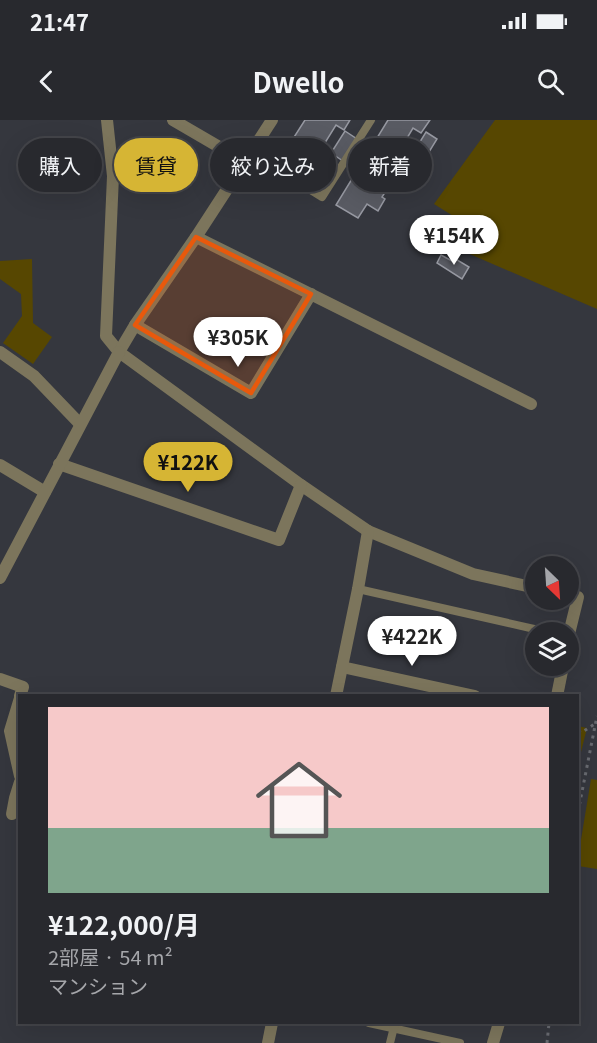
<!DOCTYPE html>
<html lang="ja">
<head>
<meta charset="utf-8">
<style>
  body { margin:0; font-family:Georgia,"Noto Sans JP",serif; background:#34353a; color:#f1f3f6; height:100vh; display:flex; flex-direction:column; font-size:22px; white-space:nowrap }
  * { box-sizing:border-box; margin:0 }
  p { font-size:20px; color:#a5a6aa }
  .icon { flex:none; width:33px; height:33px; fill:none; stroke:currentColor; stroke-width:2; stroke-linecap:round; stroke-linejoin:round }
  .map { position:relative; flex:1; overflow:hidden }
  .sheet { position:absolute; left:18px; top:574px; width:561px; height:330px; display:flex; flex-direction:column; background:#28292e; border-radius:0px; box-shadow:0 6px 24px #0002,0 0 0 2px #44454a }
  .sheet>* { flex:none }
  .hud { position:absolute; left:18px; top:18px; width:561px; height:54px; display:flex; gap:12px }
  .needle { width:39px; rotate:155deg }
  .buttons { position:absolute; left:525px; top:436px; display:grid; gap:12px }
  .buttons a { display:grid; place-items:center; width:54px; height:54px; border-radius:50%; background:#28292e; box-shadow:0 6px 24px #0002,0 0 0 2px #44454a; font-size:30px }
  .price { position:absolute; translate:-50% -51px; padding:0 14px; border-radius:21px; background:#fff; color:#222; font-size:20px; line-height:39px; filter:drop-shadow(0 2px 3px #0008) }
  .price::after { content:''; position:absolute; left:50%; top:36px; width:18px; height:14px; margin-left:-9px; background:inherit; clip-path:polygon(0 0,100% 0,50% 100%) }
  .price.on { background:#d6b534; color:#111 }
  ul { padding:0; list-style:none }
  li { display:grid; align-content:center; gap:12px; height:318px; padding:0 30px }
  li span { display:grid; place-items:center; height:186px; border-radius:0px; color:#555 }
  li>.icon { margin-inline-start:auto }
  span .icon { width:108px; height:108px; fill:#fffc; stroke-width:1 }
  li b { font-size:26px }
  .tag { padding:0 21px; border-radius:27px; background:#28292e; box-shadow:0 6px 24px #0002,0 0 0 2px #44454a; font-size:21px; line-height:54px }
  .tag.on { background:#d6b534; color:#111 }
  .status { display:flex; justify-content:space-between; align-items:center; height:42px; padding:0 30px; background:#28292e; direction:ltr }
  .status svg { height:16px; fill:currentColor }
  header { display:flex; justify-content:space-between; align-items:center; height:78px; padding:0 30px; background:#28292e; font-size:27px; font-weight:700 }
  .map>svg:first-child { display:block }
</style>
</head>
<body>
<div class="status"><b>21:47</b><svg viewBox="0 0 49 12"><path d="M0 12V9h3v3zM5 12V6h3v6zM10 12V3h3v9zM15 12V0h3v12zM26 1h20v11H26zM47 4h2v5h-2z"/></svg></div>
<header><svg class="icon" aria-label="back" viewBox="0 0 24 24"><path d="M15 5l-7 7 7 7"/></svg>Dwello<svg class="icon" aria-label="search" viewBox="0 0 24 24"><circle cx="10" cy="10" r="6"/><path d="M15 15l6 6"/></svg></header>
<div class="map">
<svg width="597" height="923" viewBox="0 0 597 923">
  <rect width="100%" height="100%" fill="#35373e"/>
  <g fill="#574701">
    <polygon points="495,0 597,0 597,189 465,132 477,111 434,84"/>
    <polygon points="32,139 33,203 52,217 33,244 3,223 22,196 21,174 0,159 0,141"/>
    <polygon points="578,606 587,608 580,636 578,635"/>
    <polygon points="591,659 597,660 597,749 578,746 578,738"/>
  </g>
  <g fill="#595b63" stroke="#9799a2" stroke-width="1.5">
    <polygon points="305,0 350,0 344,10 336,5 305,55 280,39"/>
    <polygon points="388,0 430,0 421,13 413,8 385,55 393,60 382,77 385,79 378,91 367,84 358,98 336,85"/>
    <polygon points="345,11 357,19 343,41 331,33"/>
    <polygon points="426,12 437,19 421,45 410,38"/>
    <polygon points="441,135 452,141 454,138 469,147 462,159 437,143"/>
  </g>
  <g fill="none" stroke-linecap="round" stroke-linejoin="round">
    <g stroke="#696b71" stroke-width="3" stroke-dasharray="3 4.5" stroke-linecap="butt">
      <polyline points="578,612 581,613 596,603"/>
      <polyline points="578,692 597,596"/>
      <polyline points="547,923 549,903"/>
    </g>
    <g stroke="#7c755c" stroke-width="8">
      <polyline points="251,33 322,77 371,0"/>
      <polyline points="358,469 552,513"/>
      <polyline points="369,903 460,923"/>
      <polyline points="390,923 395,903"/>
    </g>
    <g stroke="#7c755c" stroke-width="12">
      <polyline points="107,0 113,56 106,216 119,232 301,365 368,411 473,454 536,468"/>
      <polyline points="173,0 245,42"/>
      <polyline points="196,117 531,284"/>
      <polyline points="135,205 251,273 311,174"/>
      <polyline points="0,232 34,256 80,304"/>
      <polyline points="119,232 135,205 196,117 272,0"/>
      <polyline points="59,344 279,420 301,365"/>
      <polyline points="0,345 45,372"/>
      <polyline points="568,475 578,477 568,518"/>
      <polyline points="342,547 475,576"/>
      <polyline points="0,559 23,567 20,576"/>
      <polyline points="336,576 358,469 368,411"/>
      <polyline points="557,576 563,546"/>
      <polyline points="20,578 10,611 20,656"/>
      <polyline points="12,694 15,678 20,662"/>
      <polyline points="268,923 272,903"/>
      <polyline points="493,923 499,903"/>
    </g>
    <polyline stroke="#7c755c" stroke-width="12" points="0,458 119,232"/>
  </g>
  <path fill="#e8590c" fill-opacity="0.2" stroke="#e8590c" stroke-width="4.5" stroke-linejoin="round" d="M 196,117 L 311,174 L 251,273 L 135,205 Z"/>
</svg>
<div class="buttons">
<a><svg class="needle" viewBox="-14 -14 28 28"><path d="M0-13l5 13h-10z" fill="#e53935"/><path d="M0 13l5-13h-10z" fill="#a5a6aa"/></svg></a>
<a><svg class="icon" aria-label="layers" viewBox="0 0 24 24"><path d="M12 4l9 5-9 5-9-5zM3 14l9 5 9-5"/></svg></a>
</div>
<b class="price" style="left:454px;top:146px">¥154K</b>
<b class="price" style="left:238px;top:248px">¥305K</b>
<b class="price on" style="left:188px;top:373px">¥122K</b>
<b class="price" style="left:412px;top:547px">¥422K</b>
<div class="hud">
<a class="tag">購入</a>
<a class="tag on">賃貸</a>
<a class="tag">絞り込み</a>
<a class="tag">新着</a>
</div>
<section class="sheet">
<ul>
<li><span style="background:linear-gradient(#f6c9c9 65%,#7fa58c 0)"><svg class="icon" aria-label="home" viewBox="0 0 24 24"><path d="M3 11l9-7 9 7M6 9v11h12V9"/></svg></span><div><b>¥122,000/月</b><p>2部屋 · 54 m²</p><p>マンション</p></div></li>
</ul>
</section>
</div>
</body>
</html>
